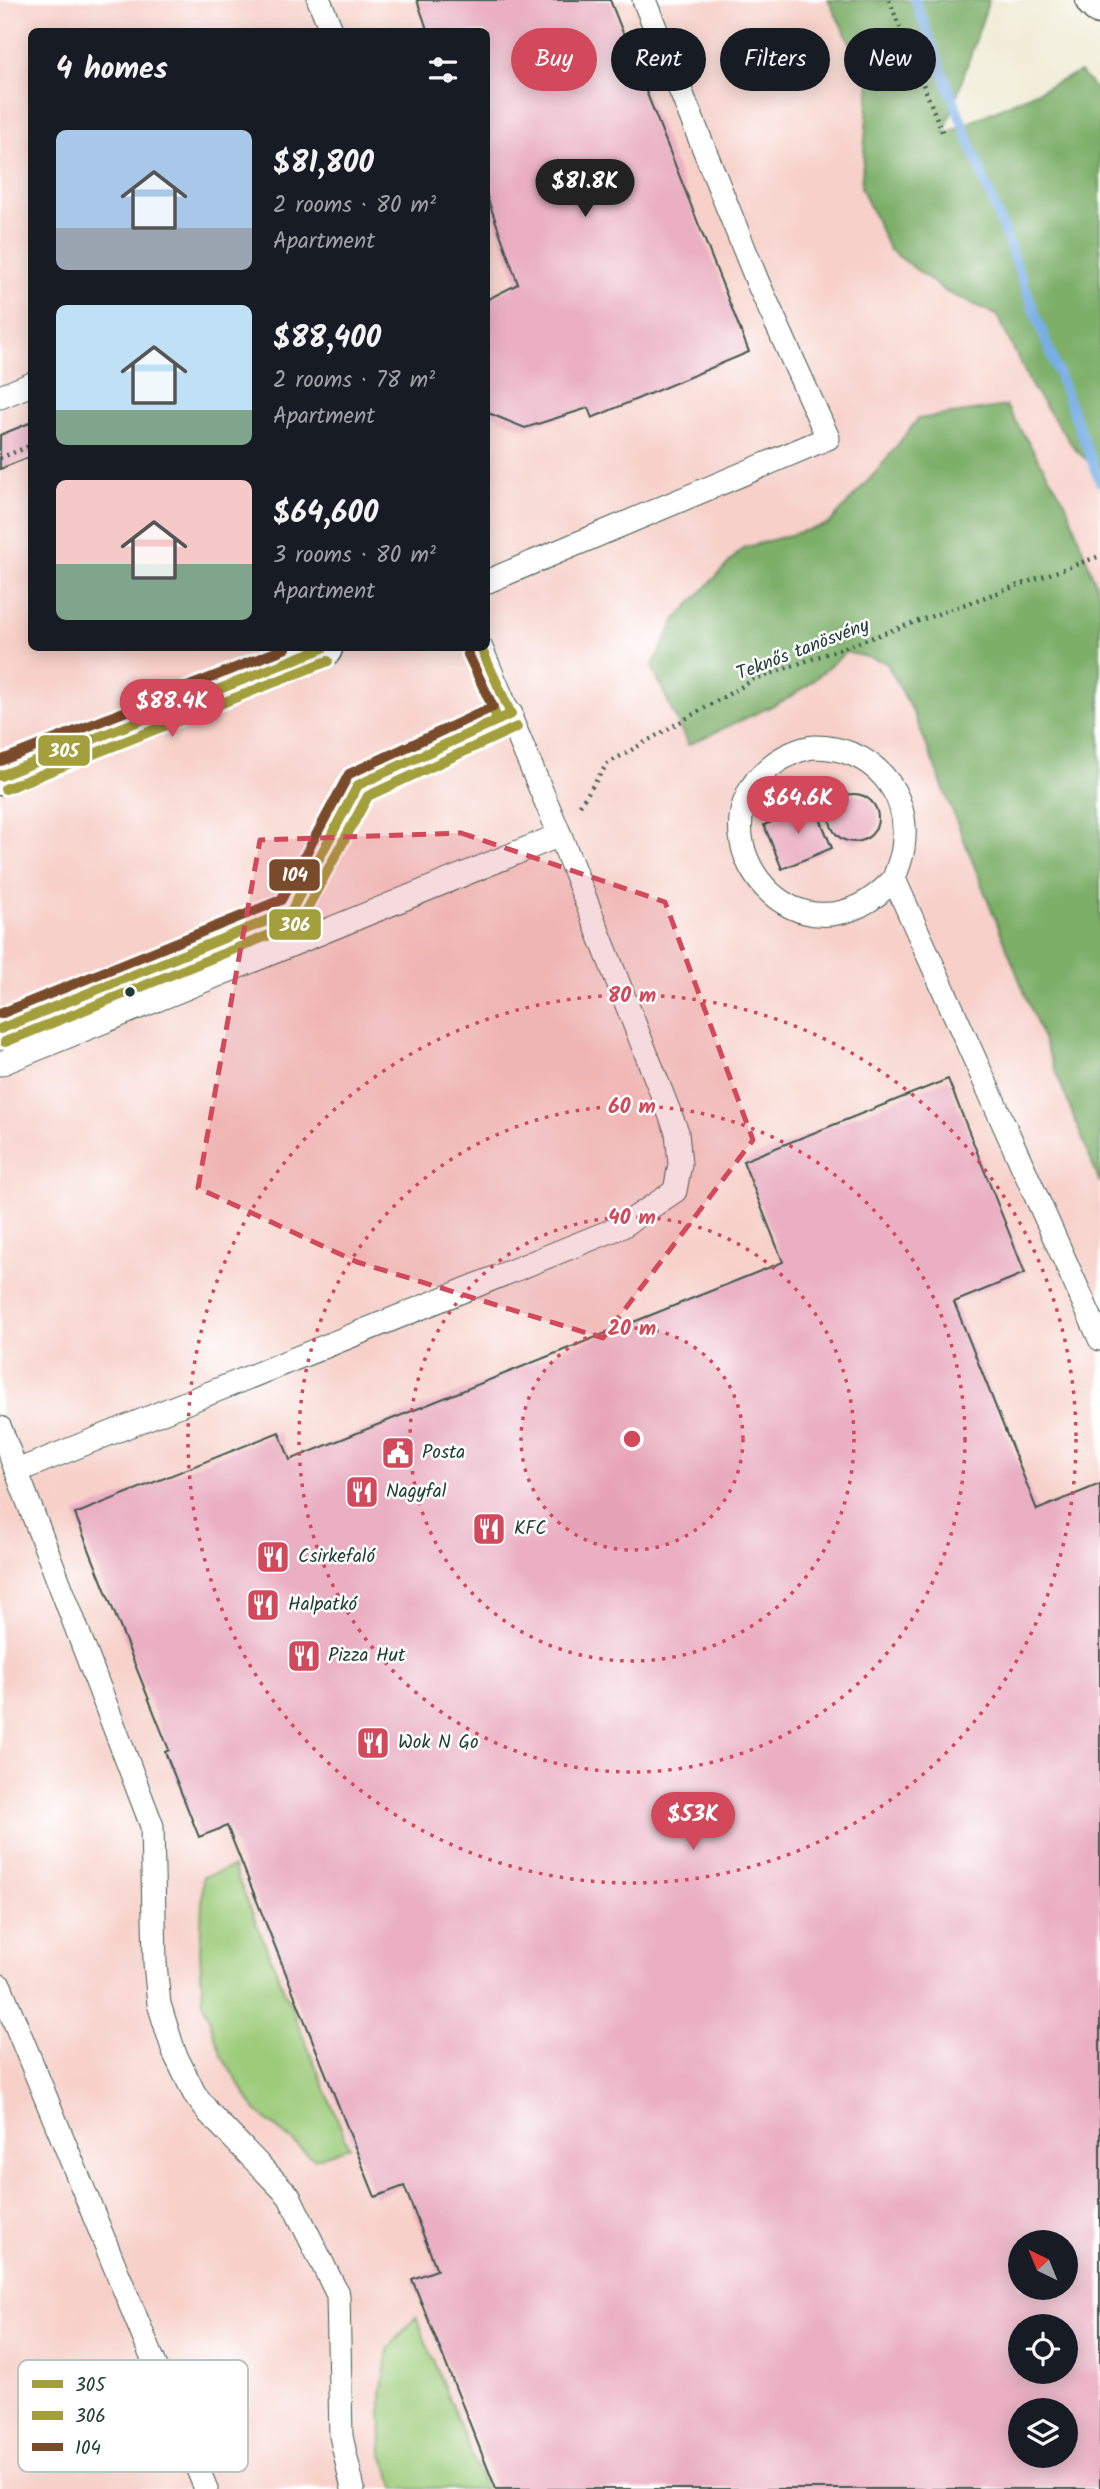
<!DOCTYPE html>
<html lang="en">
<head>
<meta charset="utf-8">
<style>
  body { margin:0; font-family:Kalam,sans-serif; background:#20242c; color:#f1f3f6; height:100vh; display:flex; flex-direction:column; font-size:26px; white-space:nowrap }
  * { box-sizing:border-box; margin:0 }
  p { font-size:23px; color:#9ea1a6 }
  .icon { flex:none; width:38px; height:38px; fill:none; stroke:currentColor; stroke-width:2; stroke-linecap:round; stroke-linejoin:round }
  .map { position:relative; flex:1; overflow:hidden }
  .side { position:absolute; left:28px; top:28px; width:462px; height:623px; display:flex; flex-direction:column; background:#171b24; border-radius:10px; box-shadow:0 4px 18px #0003 }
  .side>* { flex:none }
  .top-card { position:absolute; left:511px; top:28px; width:483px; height:63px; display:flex; gap:14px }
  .needle { width:46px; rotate:317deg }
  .controls { position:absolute; left:1008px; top:2230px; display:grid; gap:14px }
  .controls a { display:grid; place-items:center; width:70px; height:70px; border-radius:50%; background:#171b24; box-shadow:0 4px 18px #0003; font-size:35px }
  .price { position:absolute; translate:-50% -60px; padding:0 16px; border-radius:24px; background:#d1495b; color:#fff; font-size:23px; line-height:46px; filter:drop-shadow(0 2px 4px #0008) }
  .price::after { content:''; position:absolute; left:50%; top:42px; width:21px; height:16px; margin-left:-10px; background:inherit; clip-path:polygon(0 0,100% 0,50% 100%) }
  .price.active { background:#222; color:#fff }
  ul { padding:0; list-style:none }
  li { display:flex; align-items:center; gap:21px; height:175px; padding:0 28px }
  li span { display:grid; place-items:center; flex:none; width:196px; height:140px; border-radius:10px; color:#555 }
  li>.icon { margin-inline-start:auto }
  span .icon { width:84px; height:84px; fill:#fffc; stroke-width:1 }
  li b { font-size:30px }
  h2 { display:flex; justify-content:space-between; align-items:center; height:84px; padding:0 28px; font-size:30px }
  .chip { padding:0 24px; border-radius:32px; background:#171b24; box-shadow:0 4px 18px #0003; font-size:24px; line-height:63px }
  .chip.active { background:#d1495b; color:#fff }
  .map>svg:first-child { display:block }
</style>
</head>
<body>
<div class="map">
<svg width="1100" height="2489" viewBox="0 0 1100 2489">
  <rect width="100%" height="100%" fill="#fff"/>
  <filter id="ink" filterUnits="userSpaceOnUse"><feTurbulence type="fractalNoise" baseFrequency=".0143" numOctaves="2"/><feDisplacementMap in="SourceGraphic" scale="14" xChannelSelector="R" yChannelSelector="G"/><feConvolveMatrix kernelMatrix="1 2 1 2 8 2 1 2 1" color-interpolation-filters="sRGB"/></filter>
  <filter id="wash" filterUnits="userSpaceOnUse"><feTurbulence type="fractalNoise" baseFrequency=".00686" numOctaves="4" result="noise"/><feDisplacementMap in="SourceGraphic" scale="28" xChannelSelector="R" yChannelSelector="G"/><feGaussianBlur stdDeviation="1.57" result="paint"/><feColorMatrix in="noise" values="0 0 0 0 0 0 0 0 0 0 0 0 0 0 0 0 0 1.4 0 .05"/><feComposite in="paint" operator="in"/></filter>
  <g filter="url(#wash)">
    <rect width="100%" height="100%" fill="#efead2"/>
    <path fill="#f7d0c9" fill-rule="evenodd" d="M 0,0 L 889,0 L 943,134 L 1100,358 L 1100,2489 L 0,2489 ZM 32,32 L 486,32 L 486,648 L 32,648 ZM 1020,2242 L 1066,2242 L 1066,2287 L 1020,2287 ZM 1020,2326 L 1066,2326 L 1066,2371 L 1020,2371 ZM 1020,2410 L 1066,2410 L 1066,2455 L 1020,2455 Z"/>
    <g fill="#9ccb79" stroke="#5e8456" stroke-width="2">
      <polygon points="233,1867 349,2147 314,2159 257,2112 222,2057 203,2001 200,1953 203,1877"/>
      <polygon points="416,2317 485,2489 396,2489 382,2452 381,2393 389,2347"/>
    </g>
    <g fill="#7daf69" stroke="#4e764e" stroke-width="2">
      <polygon points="828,0 989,0 944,134 1080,72 1100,94 1100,472 1075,449 1032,387 997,315 946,292 889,249 861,187 870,80"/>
      <polygon points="1006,406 1066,504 1100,596 1100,1183 914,714 886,662 846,652 807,686 785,700 688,745 652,667 676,619 743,548 829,524 876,472 918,419"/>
    </g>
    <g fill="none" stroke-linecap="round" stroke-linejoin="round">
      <polyline stroke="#78aee6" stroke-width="10" points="915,0 1100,482"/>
    </g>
    <g id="blocks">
      <g fill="#eaafc3" fill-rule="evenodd">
        <polygon points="417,0 610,0 749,352 592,418 588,408 525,428 486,412 486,300 518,284 486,194 486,32 428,32"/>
        <polygon points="32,422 32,456 0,469 0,435"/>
        <circle cx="854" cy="818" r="24"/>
        <polygon points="814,804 832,848 782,869 764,825"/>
        <path d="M 948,1079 L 1025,1273 L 954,1302 L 1037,1510 L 1100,1484 L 1100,2489 L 496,2489 L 412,2279 L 437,2270 L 404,2186 L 375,2197 L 227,1826 L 199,1837 L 165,1752 L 169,1750 L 75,1514 L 279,1432 L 290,1460 L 783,1262 L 743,1161 ZM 1020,2242 L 1066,2242 L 1066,2287 L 1020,2287 ZM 1020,2326 L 1066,2326 L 1066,2371 L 1020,2371 ZM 1020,2410 L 1066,2410 L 1066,2455 L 1020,2455 Z"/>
      </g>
    </g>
  </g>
  <g filter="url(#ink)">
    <use href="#blocks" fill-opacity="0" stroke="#3e574c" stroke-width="2"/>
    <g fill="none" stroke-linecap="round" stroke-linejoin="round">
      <defs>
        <g id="service">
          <polyline points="319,0 332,32"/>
          <polyline points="0,397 32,384"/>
          <polyline points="486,582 828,438 758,283 644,0"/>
          <path d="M 894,879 C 798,982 685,834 771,766 C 782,757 800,748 815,747 C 871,747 912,791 903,848 C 902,858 897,869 894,879 L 1100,1339"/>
          <polyline points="0,1029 291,911 358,785 511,714"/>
          <polyline points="0,1064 560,835"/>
          <polyline points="0,1428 152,1826 155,1963 159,2004 174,2052 194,2093 209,2113 289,2196 338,2295 341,2436 353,2489"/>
          <polyline points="17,1471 623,1226 675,1191 680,1164 677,1132 560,835 481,648"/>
          <polyline points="0,1986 206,2489"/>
        </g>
        <g id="minor">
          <polyline points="1095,0 1100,5"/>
          <polyline points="0,776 323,648"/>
        </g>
      </defs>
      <use href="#service" stroke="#3e574c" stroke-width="25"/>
      <use href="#minor" stroke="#3e574c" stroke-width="41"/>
      <g stroke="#3e574c" stroke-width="4.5" stroke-dasharray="2 5" stroke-linecap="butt">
        <polyline points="889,0 943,134"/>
        <polyline points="0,458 32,445"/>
        <polyline points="580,805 607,764 753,680 1100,556"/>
      </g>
      <use href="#service" stroke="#fff" stroke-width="23"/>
      <use href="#minor" stroke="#fff" stroke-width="38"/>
      <defs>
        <g id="bus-1">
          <polyline points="481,648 511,714"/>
          <polyline points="0,776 323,648"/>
          <polyline points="0,1029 291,911 358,785 511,714"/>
        </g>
        <g id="bus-2">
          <polyline points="468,654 498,720"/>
          <polyline points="5,789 328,661"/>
          <polyline points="5,1042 299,923 368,796 517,727"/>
        </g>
        <g id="bus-3">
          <polyline points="0,761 286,648"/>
          <polyline points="0,1014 281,900 349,774 493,707 468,654"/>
        </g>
      </defs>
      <use href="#bus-1" stroke="#fff" stroke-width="16"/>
      <use href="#bus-2" stroke="#fff" stroke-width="16"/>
      <use href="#bus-3" stroke="#fff" stroke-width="16"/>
      <use href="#bus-1" stroke="#a39f3d" stroke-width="10"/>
      <use href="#bus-2" stroke="#a39f3d" stroke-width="10"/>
      <use href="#bus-3" stroke="#7a4b2a" stroke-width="10"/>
    </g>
  </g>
  <path fill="#d1495b" fill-opacity="0.2" stroke="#d1495b" stroke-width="5" stroke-dasharray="14 9" stroke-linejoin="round" d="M 461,833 L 665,902 L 753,1140 L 603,1338 L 357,1262 L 198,1188 L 260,840 Z"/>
  <circle cx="632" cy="1439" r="111" fill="#d1495b" fill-opacity=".12"/>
  <g fill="none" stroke="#d1495b" stroke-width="3.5" stroke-dasharray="3.5 7">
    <circle cx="632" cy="1439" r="111"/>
    <circle cx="632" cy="1439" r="222"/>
    <circle cx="632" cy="1439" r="333"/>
    <circle cx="632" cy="1439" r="444"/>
  </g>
  <defs>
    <symbol id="civic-square" viewBox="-11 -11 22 22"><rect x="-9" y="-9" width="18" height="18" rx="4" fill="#d1495b" stroke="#fff"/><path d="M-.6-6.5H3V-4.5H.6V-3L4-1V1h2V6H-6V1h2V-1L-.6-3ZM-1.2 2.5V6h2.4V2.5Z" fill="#fff"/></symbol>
    <symbol id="restaurant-square" viewBox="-11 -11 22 22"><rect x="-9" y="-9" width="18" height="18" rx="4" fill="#d1495b" stroke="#fff"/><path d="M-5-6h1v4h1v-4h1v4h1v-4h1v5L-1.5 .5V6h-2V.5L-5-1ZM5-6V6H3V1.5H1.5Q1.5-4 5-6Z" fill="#fff"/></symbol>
  </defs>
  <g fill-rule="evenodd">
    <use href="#civic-square" x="379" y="1434" width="38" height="38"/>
    <use href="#restaurant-square" x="343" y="1473" width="38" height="38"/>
    <use href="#restaurant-square" x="470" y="1510" width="38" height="38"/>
    <use href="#restaurant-square" x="254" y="1538" width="38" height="38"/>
    <use href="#restaurant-square" x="244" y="1586" width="38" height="38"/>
    <use href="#restaurant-square" x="285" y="1637" width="38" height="38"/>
    <use href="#restaurant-square" x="354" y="1724" width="38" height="38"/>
  </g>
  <circle fill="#1f3d34" stroke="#fff" stroke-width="2.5" cx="130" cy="992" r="6"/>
  <g text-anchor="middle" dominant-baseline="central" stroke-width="5" stroke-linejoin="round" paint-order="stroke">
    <g font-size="19" fill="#1f3d34" stroke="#fff">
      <text transform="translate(803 650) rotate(-21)">Teknős tanösvény</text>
    </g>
    <g font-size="19" fill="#1f3d34" stroke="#fff" text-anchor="start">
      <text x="422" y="1453">Posta</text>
      <text x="386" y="1492">Nagyfal</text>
      <text x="514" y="1529">KFC</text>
      <text x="298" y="1557">Csirkefaló</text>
      <text x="288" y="1605">Halpatkó</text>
      <text x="328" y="1656">Pizza Hut</text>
      <text x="398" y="1743">Wok N Go</text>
    </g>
  </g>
  <rect x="18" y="2360" width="230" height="112" rx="10" fill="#fff" stroke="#bcc5c2" stroke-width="2"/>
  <rect x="32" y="2380" width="31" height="8" fill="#a39f3d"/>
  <rect x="32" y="2411" width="31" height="9" fill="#a39f3d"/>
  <rect x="32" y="2443" width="31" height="8" fill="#7a4b2a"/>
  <g font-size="19" fill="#1f3d34">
    <text x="75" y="2391">305</text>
    <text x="75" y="2422">306</text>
    <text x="75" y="2454">104</text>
  </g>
  <circle cx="632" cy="1439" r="10" fill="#d1495b" stroke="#fff" stroke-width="3.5"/>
  <g font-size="21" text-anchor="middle" font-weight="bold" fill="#d1495b" stroke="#fff" stroke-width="5" stroke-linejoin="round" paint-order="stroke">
    <text x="632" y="1002">80 m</text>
    <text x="632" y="1113">60 m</text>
    <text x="632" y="1224">40 m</text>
    <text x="632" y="1335">20 m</text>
  </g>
  <g stroke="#fff" stroke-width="2.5">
    <rect x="37" y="734" width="54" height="33" rx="7" fill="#a39f3d"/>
    <rect x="268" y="858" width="53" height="34" rx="7" fill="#7a4b2a"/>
    <rect x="268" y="908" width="54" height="33" rx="7" fill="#a39f3d"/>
  </g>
  <g font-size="19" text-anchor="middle" font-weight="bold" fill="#fff">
    <text x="64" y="757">305</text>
    <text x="295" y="881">104</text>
    <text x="295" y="931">306</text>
  </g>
</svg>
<div class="controls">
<a><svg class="needle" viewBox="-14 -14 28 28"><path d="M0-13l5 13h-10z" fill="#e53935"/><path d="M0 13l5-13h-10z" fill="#9ea1a6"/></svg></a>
<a><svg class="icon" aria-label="locate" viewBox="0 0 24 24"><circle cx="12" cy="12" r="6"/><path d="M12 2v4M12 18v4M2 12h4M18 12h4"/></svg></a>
<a><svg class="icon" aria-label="layers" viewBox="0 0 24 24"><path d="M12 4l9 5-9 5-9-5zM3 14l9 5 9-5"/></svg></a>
</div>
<b class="price active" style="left:585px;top:219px">$81.8K</b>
<b class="price" style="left:172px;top:739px">$88.4K</b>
<b class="price" style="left:798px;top:836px">$64.6K</b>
<b class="price" style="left:693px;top:1852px">$53K</b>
<div class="top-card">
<a class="chip active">Buy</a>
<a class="chip">Rent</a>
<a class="chip">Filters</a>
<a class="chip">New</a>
</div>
<section class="side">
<h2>4 homes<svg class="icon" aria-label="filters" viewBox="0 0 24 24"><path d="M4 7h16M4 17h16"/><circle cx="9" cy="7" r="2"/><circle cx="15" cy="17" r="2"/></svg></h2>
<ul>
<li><span style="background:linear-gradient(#a9c7e8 70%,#9aa5b1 0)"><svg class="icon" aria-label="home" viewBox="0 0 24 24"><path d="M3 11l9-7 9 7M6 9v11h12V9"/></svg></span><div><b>$81,800</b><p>2 rooms · 80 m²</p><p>Apartment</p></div></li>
<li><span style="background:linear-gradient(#bfe0f5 75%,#7fa58c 0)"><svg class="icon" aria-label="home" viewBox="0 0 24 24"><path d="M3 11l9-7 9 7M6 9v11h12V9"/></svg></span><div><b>$88,400</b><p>2 rooms · 78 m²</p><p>Apartment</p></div></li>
<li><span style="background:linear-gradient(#f6c9c9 60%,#7fa58c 0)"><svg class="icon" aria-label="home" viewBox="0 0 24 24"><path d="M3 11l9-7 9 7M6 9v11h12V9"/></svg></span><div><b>$64,600</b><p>3 rooms · 80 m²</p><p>Apartment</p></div></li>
</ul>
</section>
</div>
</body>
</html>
